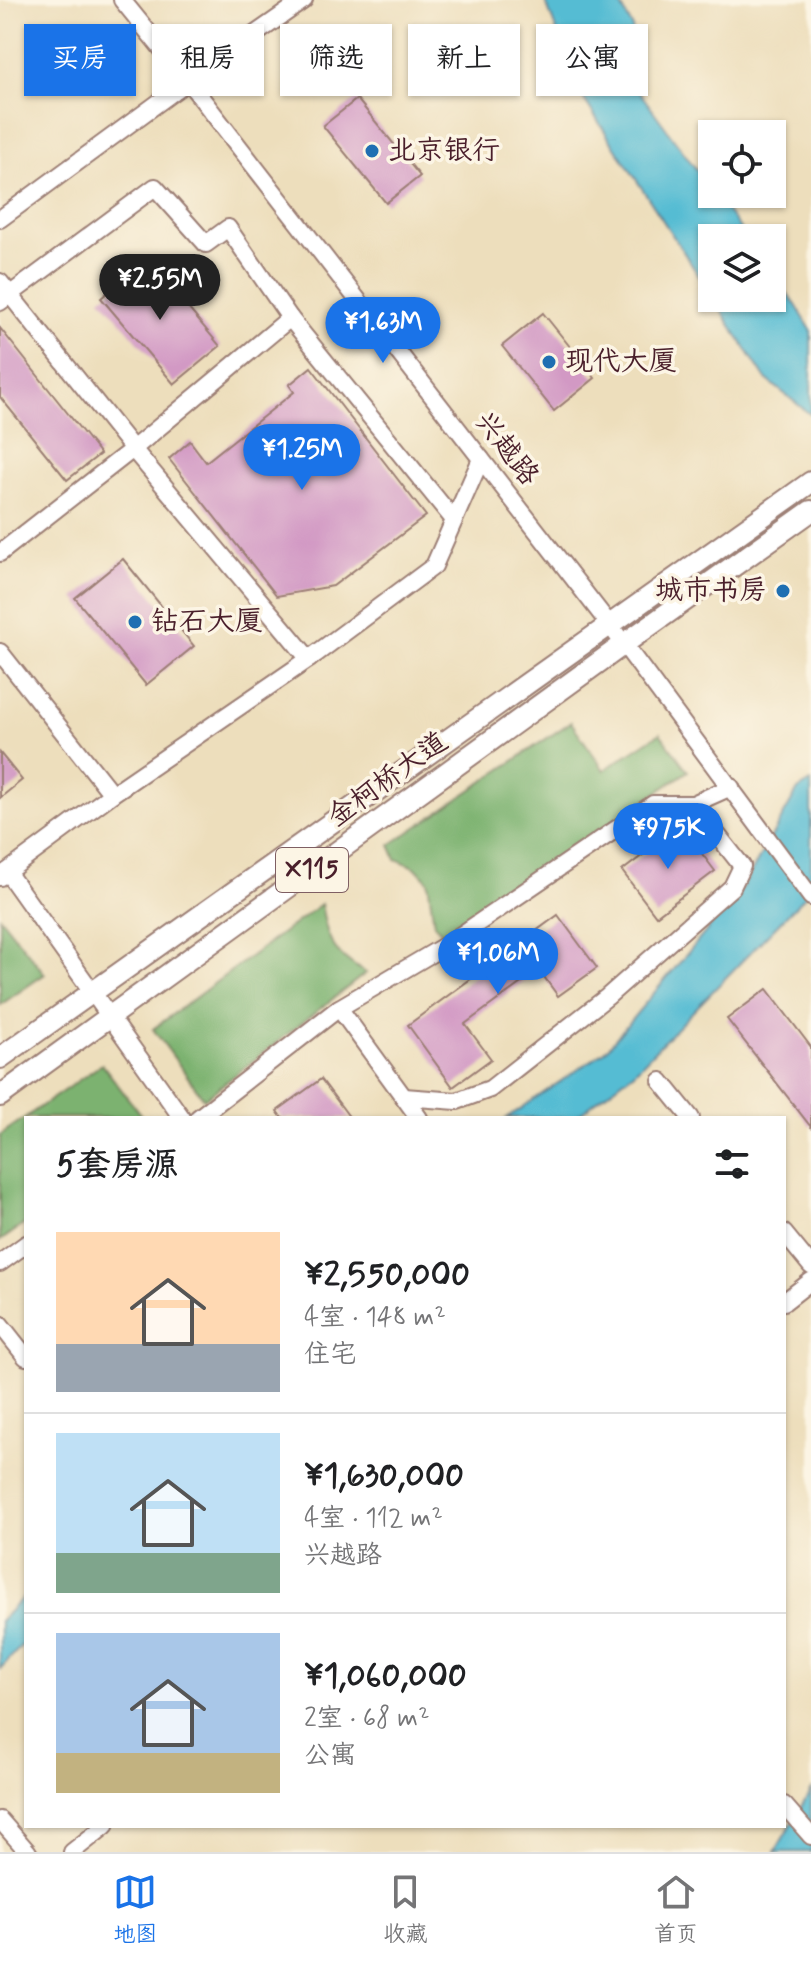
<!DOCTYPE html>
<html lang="zh">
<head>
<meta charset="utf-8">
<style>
  body { margin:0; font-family:Mynerve,"LXGW WenKai TC",sans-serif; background:#f6f6f6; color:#202124; height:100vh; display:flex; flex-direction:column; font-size:30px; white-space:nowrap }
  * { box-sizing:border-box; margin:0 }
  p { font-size:26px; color:#757577 }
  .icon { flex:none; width:44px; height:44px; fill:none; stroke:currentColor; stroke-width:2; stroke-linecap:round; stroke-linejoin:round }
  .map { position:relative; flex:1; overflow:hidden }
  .panel { position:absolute; left:24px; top:1116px; width:762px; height:712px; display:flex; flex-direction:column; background:#fff; border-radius:0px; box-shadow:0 2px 6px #0004 }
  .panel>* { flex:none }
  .guide { position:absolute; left:24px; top:24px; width:764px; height:72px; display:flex; gap:16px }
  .tools { position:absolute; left:698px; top:120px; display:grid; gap:16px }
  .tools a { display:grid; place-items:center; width:88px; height:88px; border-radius:0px; background:#fff; box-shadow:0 2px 6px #0004; font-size:40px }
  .price { position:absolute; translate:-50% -68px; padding:0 18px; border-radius:28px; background:#1a73e8; color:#fff; font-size:26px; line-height:52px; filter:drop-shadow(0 2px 4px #0008) }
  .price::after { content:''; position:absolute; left:50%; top:48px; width:24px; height:18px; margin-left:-12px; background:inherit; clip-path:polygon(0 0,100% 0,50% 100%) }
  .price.current { background:#222; color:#fff }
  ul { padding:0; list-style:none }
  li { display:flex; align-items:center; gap:24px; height:200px; padding:0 32px }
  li+li { border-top:2px solid #e0e0e0 }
  li span { display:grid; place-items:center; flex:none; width:224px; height:160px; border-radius:0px; color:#555 }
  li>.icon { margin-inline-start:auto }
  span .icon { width:96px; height:96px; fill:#fffc; stroke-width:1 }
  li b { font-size:34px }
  h2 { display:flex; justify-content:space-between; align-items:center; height:96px; padding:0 32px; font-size:34px }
  .pill { padding:0 28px; border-radius:0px; background:#fff; box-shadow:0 2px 6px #0004; font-size:28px; line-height:72px }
  .pill.current { background:#1a73e8; color:#fff }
  .menu { display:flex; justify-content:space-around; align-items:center; height:112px; border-top:2px solid #e0e0e0; background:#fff; font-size:22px; color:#757577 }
  .menu a { display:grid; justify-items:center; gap:4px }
  .menu .current { color:#1a73e8 }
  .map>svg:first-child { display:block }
</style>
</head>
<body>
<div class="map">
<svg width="811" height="1852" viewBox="0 0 811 1852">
  <rect width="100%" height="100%" fill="#fcf5e5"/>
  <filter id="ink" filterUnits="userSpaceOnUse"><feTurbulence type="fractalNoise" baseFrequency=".0125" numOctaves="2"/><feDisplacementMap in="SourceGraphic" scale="16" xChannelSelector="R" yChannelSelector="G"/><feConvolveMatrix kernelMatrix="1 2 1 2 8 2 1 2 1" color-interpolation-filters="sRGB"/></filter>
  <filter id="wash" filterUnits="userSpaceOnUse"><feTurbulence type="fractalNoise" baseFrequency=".006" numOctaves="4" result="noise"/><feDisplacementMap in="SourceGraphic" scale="32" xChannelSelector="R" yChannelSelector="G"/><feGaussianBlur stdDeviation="1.8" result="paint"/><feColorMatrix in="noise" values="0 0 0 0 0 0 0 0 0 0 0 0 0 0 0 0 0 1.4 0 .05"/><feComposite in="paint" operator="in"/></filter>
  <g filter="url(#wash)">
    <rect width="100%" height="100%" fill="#eddebc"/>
    <g fill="#7bb26f" stroke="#62684d" stroke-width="2">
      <polygon points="571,722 604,770 660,733 688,771 447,938 434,924 428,881 415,867 396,859 390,845"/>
      <path d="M 321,904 C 328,942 332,953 366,973 L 204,1099 L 153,1029 Z"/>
      <polygon points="0,917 45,974 0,1005"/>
      <polygon points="102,1064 143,1118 26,1118 26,1223 0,1241 0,1135"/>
    </g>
    <g fill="#55bcd3" stroke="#506e7f" stroke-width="2">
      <polygon points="545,0 618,0 632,26 638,90 712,191 712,194 714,194 747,238 712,238 712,296 580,93"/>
      <polygon points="772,273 796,305 811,330 811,415 765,378 713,298 772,298"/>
      <polygon points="811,782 811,890 634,1072 574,1118 507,1118 605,1051 741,890 798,790"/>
      <polygon points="26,1594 26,1641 0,1669 0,1621"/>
      <polygon points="811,1790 811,1852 775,1852"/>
    </g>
    <g id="blocks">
      <g fill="#d299c4">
        <polygon points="357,99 420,176 386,203 323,126"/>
        <polygon points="147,259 220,346 174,384 101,298"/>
        <polygon points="543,313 595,378 554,411 502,346"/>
        <polygon points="0,328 100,454 67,480 0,397"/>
        <polygon points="311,367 426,516 333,586 277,596 169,459 190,441 206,462 294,392 289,385"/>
        <polygon points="123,559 194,646 146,685 75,598"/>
        <polygon points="0,753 22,780 0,798"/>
        <polygon points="681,826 715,871 656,916 622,871"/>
        <polygon points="558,915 597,968 558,996 539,970 465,1024 491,1059 453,1087 408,1025"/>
        <polygon points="767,989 811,1047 811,1127 727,1019"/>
        <polygon points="321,1079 350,1118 282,1118 277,1111"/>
      </g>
    </g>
  </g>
  <g filter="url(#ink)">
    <use href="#blocks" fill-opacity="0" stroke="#9c7e74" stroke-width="2"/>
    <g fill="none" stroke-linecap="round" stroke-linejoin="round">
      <defs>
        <g id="minor">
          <polyline points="122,0 188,81 609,624 811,897"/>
          <polyline points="0,219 188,81 304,0"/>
          <polyline points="0,282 133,449 309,659"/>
          <polyline points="0,302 155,187 206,244 228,228 290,318 454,520"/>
          <polyline points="0,553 133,449 290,318"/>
          <polyline points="0,652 112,794"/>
          <polyline points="7,872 182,1118"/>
          <polyline points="0,877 112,794 309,659 434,566 481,459"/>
          <polyline points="339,1008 419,1118"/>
          <polyline points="661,1081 691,1118"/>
          <polyline points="404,1097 457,1101 490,1089 607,997 732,887 742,866 693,804"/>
          <polyline points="198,1118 339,1008 446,945 653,804 693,804 731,787"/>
          <polyline points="784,1233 811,1266"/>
          <polyline points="0,1263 26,1244"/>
          <polyline points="784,1302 811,1281"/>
          <polyline points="0,1324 26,1357"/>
          <polyline points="784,1805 811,1836"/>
          <polyline points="0,1820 28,1852"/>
          <polyline points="72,1852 105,1826"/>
        </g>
        <g id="major">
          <polyline points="0,1058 811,482"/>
          <polyline points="0,1096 624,644 811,511"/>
        </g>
      </defs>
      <use href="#minor" stroke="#9c7e74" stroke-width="20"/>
      <use href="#major" stroke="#9c7e74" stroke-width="24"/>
      <use href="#minor" stroke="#fff" stroke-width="16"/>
      <use href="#major" stroke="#fff" stroke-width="20"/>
    </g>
  </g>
  <g fill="#1f6fb2" stroke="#fcf5e5" stroke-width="3">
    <circle cx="372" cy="151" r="8"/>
    <circle cx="549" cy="362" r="8"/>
    <circle cx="783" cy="591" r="8"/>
    <circle cx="135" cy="622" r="8"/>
  </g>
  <g text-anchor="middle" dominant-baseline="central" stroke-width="7" stroke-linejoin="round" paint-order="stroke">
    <rect fill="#fcf5e5" stroke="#7f5f63" stroke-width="2" x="276" y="848" width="72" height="44" rx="6"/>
    <g font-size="26" font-weight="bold" fill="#4a1f2b">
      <text x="312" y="870">X115</text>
    </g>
    <g font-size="28" fill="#4a1f2b" stroke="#fcf5e5" text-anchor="start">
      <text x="388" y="151">北京银行</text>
      <text x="565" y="362">现代大厦</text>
      <text x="767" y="591" text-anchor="end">城市书房</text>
      <text x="151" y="622">钻石大厦</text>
    </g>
    <g font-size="28" fill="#4a1f2b" stroke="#fcf5e5">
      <text transform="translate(506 449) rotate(52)">兴越路</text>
      <text transform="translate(388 780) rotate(-36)">金柯桥大道</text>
    </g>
  </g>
</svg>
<div class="tools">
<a><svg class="icon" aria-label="locate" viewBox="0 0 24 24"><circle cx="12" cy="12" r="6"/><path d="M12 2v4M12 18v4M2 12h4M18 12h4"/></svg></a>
<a><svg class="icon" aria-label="layers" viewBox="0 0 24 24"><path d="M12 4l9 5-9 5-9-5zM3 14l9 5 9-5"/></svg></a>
</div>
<b class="price current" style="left:160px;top:322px">¥2.55M</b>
<b class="price" style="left:383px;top:365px">¥1.63M</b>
<b class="price" style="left:302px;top:492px">¥1.25M</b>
<b class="price" style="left:668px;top:871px">¥975K</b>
<b class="price" style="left:498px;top:996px">¥1.06M</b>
<div class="guide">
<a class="pill current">买房</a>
<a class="pill">租房</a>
<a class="pill">筛选</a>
<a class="pill">新上</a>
<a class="pill">公寓</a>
</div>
<section class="panel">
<h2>5套房源<svg class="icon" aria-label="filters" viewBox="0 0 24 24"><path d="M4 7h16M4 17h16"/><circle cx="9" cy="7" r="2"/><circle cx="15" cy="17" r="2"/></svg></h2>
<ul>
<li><span style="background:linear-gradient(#ffd9b3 70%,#9aa5b1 0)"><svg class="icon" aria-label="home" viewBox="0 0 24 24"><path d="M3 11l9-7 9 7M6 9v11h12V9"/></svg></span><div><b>¥2,550,000</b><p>4室 · 148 m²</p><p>住宅</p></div></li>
<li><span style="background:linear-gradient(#bfe0f5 75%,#7fa58c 0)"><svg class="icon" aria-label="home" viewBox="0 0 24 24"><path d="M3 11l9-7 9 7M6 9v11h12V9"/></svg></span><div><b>¥1,630,000</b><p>4室 · 112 m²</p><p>兴越路</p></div></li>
<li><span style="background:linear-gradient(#a9c7e8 75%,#c2b280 0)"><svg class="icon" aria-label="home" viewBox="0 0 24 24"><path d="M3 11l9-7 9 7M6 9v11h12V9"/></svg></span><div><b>¥1,060,000</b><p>2室 · 68 m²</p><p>公寓</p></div></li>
</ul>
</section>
</div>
<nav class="menu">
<a class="current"><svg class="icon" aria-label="map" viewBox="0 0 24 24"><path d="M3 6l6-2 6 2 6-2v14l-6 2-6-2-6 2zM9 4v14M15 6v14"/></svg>地图</a>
<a><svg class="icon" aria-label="saved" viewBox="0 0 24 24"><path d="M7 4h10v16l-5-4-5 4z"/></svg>收藏</a>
<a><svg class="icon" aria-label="home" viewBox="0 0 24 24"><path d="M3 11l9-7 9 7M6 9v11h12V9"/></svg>首页</a>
</nav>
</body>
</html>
